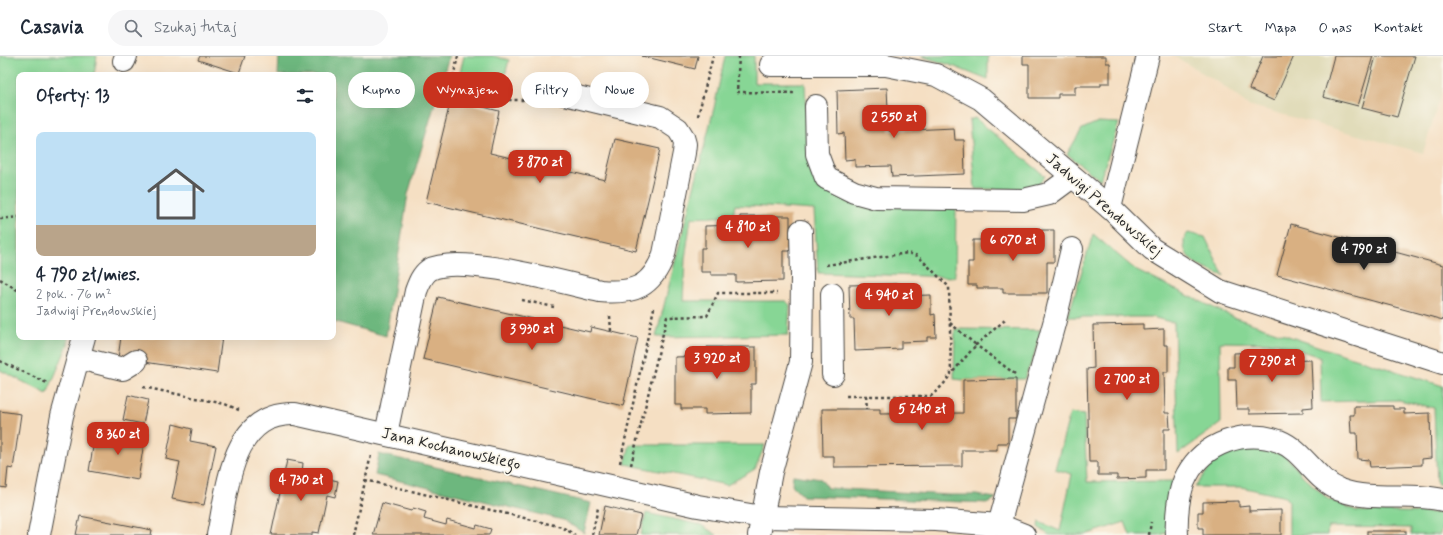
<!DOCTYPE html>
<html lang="pl">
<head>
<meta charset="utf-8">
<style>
  body { margin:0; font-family:Mynerve,sans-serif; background:#f6f6f7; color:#1f2937; height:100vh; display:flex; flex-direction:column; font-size:15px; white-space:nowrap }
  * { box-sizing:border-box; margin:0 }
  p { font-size:13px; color:#747a83 }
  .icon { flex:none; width:22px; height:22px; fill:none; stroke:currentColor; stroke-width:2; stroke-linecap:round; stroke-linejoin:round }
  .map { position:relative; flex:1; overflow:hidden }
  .sheet { position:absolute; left:16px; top:16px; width:320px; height:268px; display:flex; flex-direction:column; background:#fff; border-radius:8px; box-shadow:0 4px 16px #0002 }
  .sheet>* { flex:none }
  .banner { position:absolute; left:348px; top:16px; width:380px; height:36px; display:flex; gap:8px }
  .price { position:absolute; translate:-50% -34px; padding:0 9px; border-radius:8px; background:#c8321e; color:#fff; font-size:13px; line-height:26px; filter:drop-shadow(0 1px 2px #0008) }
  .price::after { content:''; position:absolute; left:50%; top:24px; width:12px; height:9px; margin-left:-6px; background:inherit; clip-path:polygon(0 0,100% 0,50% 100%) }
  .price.selected { background:#222; color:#fff }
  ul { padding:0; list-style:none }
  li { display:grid; align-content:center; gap:8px; height:212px; padding:0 20px }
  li+li { border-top:1px solid #e0e1e3 }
  li span { display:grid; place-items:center; height:124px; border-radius:8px; color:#555 }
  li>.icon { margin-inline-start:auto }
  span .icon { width:72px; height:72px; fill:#fffc; stroke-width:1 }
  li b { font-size:17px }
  h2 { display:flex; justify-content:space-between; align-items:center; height:48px; padding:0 20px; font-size:17px }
  .pill { padding:0 14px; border-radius:18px; background:#fff; box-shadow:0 4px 16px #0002; font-size:14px; line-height:36px }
  .pill.selected { background:#c8321e; color:#fff }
  header { display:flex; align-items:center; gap:24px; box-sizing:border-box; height:56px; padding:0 20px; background:#fff; border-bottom:1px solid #e0e1e3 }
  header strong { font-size:19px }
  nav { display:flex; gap:22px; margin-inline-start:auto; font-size:14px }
  .search { width:280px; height:36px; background:#f6f6f7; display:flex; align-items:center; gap:10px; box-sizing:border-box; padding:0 14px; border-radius:22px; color:#747a83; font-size:15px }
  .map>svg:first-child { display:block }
</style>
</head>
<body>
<header>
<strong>Casavia</strong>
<div class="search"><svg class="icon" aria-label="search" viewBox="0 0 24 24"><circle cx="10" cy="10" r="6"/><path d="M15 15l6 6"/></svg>Szukaj tutaj</div>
<nav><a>Start</a><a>Mapa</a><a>O nas</a><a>Kontakt</a></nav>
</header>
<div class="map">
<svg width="1443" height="479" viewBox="0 0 1443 479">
  <rect width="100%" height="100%" fill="#fbf7ec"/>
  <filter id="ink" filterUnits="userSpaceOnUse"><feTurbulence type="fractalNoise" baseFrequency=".025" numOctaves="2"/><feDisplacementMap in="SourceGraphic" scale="8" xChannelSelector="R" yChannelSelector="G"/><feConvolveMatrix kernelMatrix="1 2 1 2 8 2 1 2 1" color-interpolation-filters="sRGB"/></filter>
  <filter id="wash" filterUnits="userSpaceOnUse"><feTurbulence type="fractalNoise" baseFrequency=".012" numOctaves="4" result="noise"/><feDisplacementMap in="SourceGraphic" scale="16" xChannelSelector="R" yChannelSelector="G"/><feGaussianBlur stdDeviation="0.9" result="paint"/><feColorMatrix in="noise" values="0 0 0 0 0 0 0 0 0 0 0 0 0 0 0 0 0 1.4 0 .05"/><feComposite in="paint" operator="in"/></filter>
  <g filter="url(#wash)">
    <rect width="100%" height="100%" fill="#f5dfc3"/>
    <polygon fill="#e1dcba" points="1174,0 1443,0 1443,32 1423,97 1248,49 1221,28"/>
    <g fill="#87d695" stroke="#598060">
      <polygon points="0,0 97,0 94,19 19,19 19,281 68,281 68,288 47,338 0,314"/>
      <polygon points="464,0 493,0 509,4 501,34 458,24"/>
      <polygon points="725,0 754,0 754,27 805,27 808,93 819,127 956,153 955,221 818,217 814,154 735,149 733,160 691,162 685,203 683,245 786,245 790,249 788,279 656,281 714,52"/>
      <polygon points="921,0 988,0 988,24 950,9"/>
      <polygon points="975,62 1045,120 1039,128 1024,133 975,133 969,64"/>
      <polygon points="1098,66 1119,67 1100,124 1067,98 1082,73"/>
      <path d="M 1188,177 L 1205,181 L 1224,220 C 1208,213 1186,209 1184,189 C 1184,184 1184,181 1188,177 Z"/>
      <polygon points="1093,178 1137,215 1233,261 1323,292 1443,330 1443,428 1437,428 1434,352 1399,344 1321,346 1320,301 1277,287 1220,286 1221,367 1178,398 1174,267 1152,261 1068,261"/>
      <polygon points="955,273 1041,274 1033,303 1024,323 963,324 954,323"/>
      <polygon points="1070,357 1084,359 1087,426 1174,425 1169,476 1160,479 1130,479 1125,466 1085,479 1049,479 1038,471 1039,466 1060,475 1072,418 1055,413"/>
      <polygon points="630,388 638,389 765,389 755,413 727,429 625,408"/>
      <polygon points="1252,390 1286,400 1303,420 1328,443 1357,455 1443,457 1443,466 1440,479 1411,479 1411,472 1328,471 1327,479 1289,479 1289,445 1286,441 1241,431 1195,431 1219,399"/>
      <polygon points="646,457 701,469 717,479 641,479"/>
    </g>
    <g fill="#6db77e" stroke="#4c7154">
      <polygon points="279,0 449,0 408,138 386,280 333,265 333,19 278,19"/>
      <polygon points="379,398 591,447 584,477 563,464 375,419"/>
      <polygon points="793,419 821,423 827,432 949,439 976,439 996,442 989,447 803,440 792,429"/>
    </g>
    <g id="blocks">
      <g fill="#d9b082">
        <polygon points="200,0 245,0 239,17 198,4"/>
        <polygon points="642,0 698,0 695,13"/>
        <polygon points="1023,0 1106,0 1106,7 1110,7 1110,27 1101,27 1101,30 1075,30 1075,38 1058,38 1058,42 1029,42 1029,8 1023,8"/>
        <polygon points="1263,0 1294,0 1274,45 1249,33"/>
        <polygon points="1334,0 1373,0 1358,50 1323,41"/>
        <polygon points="1376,0 1415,0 1397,61 1362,52"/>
        <polygon points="887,32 889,75 954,72 955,84 964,84 965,118 892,121 891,110 855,111 855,103 845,104 844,77 838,78 837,34"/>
        <polygon points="451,43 499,55 490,97 605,124 615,83 660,93 636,195 426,146"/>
        <polygon points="740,160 790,160 790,195 783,195 783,225 736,226 736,219 711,219 711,216 701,216 701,192 705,192 705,170 740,169"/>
        <polygon points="1291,168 1443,209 1443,264 1277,219"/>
        <polygon points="1008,174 1054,174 1054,206 1047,206 1047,237 1003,237 1003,232 977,232 977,229 968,229 968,206 973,206 973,184 1007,184"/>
        <polygon points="898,228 898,240 931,239 931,259 935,258 936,281 927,281 927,285 901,286 901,293 855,295 854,263 850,263 849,229"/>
        <polygon points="438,241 590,276 591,271 638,282 623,350 423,303"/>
        <polygon points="1143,268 1143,274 1164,273 1164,289 1168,289 1168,316 1164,316 1165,357 1169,357 1170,373 1164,373 1164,414 1146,414 1146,422 1117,423 1117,419 1098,419 1098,406 1089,406 1087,313 1094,312 1093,269"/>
        <polygon points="121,281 222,281 217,317 118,302"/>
        <polygon points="707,291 756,291 756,328 751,328 751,357 705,358 705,353 681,353 681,349 675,349 675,301 707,300"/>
        <polygon points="1286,295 1286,305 1311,304 1313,351 1303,352 1303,357 1249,358 1249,353 1237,353 1236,324 1228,324 1228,311 1234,311 1234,297"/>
        <polygon points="1016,323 1016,363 1008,363 1008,387 997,387 997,394 962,394 962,410 834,411 834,400 823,400 822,353 880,353 880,358 963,357 963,324"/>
        <polygon points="128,339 148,344 143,368 123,364"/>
        <polygon points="1354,350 1393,350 1393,353 1404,353 1404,358 1430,357 1431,402 1422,403 1422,409 1370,411 1369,404 1358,403 1357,377 1351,377 1350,359 1354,359"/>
        <polygon points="0,355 21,358 13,413 8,412 6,432 0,431"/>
        <polygon points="173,368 192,373 190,385 216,390 204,449 172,443 180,406 166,403"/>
        <polygon points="121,375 145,380 138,424 89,415 95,379 119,384"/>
        <polygon points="287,404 303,407 302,417 338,425 335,441 327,439 319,477 312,476 312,479 271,479"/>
        <polygon points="1239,445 1239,451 1249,450 1249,455 1281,454 1281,479 1203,479 1203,472 1198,472 1198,456 1203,456 1203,446"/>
        <polygon points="382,447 411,455 413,452 426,456 424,463 446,469 447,464 476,472 477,469 491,473 489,479 373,479"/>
        <polygon points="605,450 641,459 636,479 599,479"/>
        <polygon points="80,460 152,474 151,479 76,479"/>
        <rect x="1367" y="475" width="39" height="4"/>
      </g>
    </g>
  </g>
  <g filter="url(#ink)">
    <use href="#blocks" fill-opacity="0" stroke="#494642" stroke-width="1"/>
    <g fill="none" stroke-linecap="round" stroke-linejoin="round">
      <defs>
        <g id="minor">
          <polyline points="124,5 126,0"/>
          <polyline points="771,9 886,9 936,19 981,43 1110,152 1152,193 1220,235 1443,307"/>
          <polyline points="816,50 817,98 826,122 854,136 876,142 1023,144 1049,138 1072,121"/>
          <polyline points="1110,152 1148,0"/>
          <polyline points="832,238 833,318"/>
          <polyline points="79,302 123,313 136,305"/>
          <path d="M 386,378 L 416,235 C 419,227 422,219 429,214 C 458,197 565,227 600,235 C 634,238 652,231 664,198 L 684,97 L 685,88 L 683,81 L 678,73 L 660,61 L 548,34"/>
          <polyline points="999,469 1055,264 1072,193"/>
          <polyline points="39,479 62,360 84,281"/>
          <path d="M 218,479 C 228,432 231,356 295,358 L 698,450 L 762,461 L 936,464 L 999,469 L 1024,479"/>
          <polyline points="759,479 771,416 801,306 802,220 801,175"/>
          <path d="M 1177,479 C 1176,461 1178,435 1187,419 C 1204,387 1244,373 1279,385 C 1304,395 1315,424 1340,434 C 1373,446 1409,436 1443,444"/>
        </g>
      </defs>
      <use href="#minor" stroke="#494642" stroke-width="24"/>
      <g stroke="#494642" stroke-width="2.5" stroke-dasharray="3 3" stroke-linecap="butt">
        <polyline points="458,0 451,30 509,44 526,44"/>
        <polyline points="739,0 737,36 796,37"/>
        <polyline points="698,60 713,0"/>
        <polyline points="0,163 19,161"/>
        <polyline points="826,209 908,197 918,200 949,231 951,318 943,329 931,340 844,340"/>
        <polyline points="0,223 19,235"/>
        <polyline points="522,244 554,251"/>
        <polyline points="610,260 611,275"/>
        <polyline points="1005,264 976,289 1015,318"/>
        <polyline points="950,267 976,289 951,318"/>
        <polyline points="0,305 47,327"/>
        <polyline points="143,331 225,348 239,354"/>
        <polyline points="866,340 867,353"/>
        <polyline points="926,358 927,340"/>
        <polyline points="620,407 654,252"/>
        <polyline points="631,409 667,261 707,260 718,237 777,237"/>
        <polyline points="365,424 562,471 575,479"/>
        <polyline points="353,479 371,399"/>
        <polyline points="592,479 598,452"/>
        <polyline points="1149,479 1151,466"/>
      </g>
      <use href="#minor" stroke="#fff" stroke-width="22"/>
    </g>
  </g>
  <g text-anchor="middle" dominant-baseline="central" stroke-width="3.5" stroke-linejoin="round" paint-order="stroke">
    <g font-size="16" fill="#2b2b2b" stroke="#fbf7ec">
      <text transform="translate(1104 149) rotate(41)">Jadwigi Prendowskiej</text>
      <text transform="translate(451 393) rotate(13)">Jana Kochanowskiego</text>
    </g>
  </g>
</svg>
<b class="price" style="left:894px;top:83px">2 550 zł</b>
<b class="price" style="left:540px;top:128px">3 870 zł</b>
<b class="price" style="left:748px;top:193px">4 810 zł</b>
<b class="price" style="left:1013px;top:206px">6 070 zł</b>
<b class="price selected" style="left:1364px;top:215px">4 790 zł</b>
<b class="price" style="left:889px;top:261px">4 940 zł</b>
<b class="price" style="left:532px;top:295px">3 930 zł</b>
<b class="price" style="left:717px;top:324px">3 920 zł</b>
<b class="price" style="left:1272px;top:327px">7 290 zł</b>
<b class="price" style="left:1127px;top:345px">2 700 zł</b>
<b class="price" style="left:922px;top:375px">5 240 zł</b>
<b class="price" style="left:118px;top:400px">8 360 zł</b>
<b class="price" style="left:301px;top:446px">4 730 zł</b>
<div class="banner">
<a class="pill">Kupno</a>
<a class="pill selected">Wynajem</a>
<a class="pill">Filtry</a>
<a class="pill">Nowe</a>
</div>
<section class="sheet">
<h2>Oferty: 13<svg class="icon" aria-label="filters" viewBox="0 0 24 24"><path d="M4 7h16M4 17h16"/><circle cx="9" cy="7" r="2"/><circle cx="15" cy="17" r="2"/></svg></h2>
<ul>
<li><span style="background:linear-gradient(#bfe0f5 75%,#b9a48a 0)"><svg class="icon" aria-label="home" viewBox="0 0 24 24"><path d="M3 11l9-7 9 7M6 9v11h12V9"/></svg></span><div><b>4 790 zł/mies.</b><p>2 pok. · 76 m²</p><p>Jadwigi Prendowskiej</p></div></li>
</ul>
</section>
</div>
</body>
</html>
